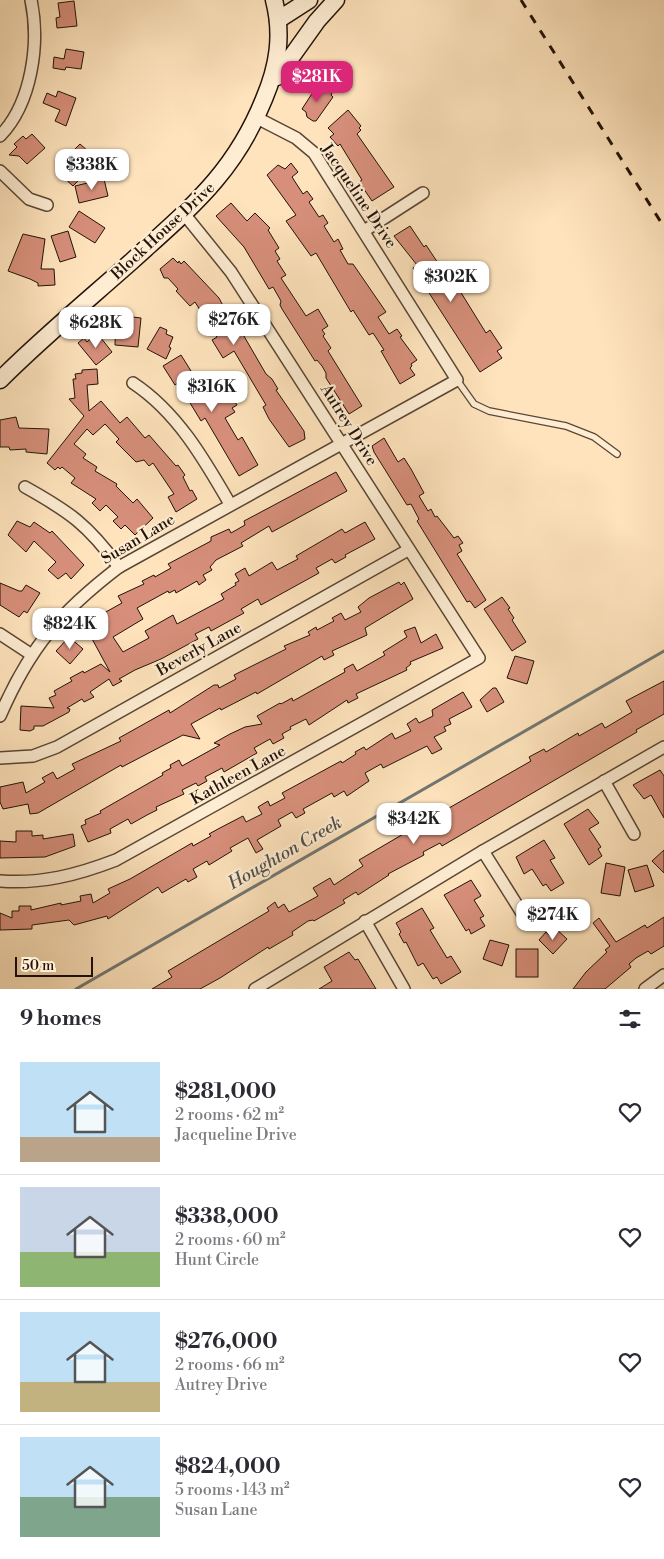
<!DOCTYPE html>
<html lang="en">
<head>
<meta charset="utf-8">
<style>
  body { margin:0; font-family:"Libre Bodoni",serif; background:#f2f2f3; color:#2b2b33; height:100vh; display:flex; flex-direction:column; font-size:19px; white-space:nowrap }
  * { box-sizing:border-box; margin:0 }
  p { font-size:16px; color:#7c7c81 }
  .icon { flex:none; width:28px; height:28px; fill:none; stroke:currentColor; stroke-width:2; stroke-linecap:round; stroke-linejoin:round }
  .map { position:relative; height:989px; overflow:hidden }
  .drawer { display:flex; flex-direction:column; background:#fff; flex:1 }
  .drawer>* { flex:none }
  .scale { position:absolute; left:15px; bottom:12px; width:78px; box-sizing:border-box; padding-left:5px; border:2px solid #221208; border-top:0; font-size:14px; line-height:18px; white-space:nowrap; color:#221208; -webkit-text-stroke:4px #feedd3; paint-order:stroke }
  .price { position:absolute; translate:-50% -42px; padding:0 11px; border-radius:10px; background:#fff; color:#222; font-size:16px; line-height:32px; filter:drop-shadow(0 1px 2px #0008) }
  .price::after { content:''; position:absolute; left:50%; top:30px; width:15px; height:11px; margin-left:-8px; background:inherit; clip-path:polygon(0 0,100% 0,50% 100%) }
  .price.selected { background:#db2777; color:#fff }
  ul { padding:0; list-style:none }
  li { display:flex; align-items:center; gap:15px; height:125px; padding:0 20px }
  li+li { border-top:1px solid #e1e1e2 }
  li span { display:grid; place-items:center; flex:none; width:140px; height:100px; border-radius:0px; color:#555 }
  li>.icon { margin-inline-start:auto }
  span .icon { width:60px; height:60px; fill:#fffc; stroke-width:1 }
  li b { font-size:21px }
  h2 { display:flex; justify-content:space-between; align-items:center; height:60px; padding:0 20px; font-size:21px }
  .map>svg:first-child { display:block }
</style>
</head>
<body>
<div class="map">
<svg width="664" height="989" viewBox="0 0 664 989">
  <rect width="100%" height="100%" fill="#fee3bc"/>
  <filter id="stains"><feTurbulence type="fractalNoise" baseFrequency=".004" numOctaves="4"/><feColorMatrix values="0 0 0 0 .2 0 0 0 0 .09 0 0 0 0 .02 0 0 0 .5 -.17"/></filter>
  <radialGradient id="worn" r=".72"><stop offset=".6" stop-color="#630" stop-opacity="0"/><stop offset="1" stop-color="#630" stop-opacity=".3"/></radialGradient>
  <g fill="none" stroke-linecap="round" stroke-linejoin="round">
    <polyline stroke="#717773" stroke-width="3" points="76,989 664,651"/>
  </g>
  <g fill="#d78f7b" stroke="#221208">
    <polygon points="74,1 77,26 57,28 56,18 60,17 58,3"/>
    <polygon points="66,49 84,52 81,69 66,67 65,70 53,68 54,57 64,59"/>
    <polygon points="323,86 332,93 331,95 333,97 316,121 313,121 307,117 306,112 302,109 315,89 319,92"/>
    <polygon points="58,91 76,98 66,126 55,121 60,110 43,103 47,93 56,97"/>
    <polygon points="348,110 361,126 359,128 361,130 357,134 394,187 372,201 359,182 362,180 340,144 338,146 330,137 334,134 328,128"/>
    <polygon points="32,134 45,148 27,164 19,156 9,155 17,147 14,144 23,136 26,139"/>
    <polygon points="80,144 89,152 83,157 92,166 73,186 62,176 65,173 63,170 67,166 64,160"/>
    <polygon points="291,163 298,172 292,177 303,194 307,191 313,199 309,202 319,217 323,215 328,223 324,226 334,242 338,239 343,249 340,250 348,264 353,264 386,312 378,317 389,334 397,329 402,336 400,337 417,360 411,364 412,366 410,368 415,375 400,384 381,351 384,350 373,333 369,335 353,310 351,312 316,253 311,256 286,221 296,215 267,175 278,165 285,169"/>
    <polygon points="104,179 108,196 79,203 75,186"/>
    <polygon points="231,203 247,221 255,213 270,228 268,230 279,248 275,251 280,259 277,261 286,275 281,278 306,316 318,309 328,326 322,330 325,334 323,336 331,348 328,351 362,406 349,414 326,378 326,373 322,366 317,360 315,361 282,309 280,305 281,301 273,287 269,289 244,247 216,216"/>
    <polygon points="79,211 105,228 95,243 69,227"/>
    <polygon points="410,226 424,247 426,245 458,293 460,291 486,333 490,330 502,348 497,351 502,358 480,372 413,268 417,265 394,236"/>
    <polygon points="68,231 76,257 60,262 51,236"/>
    <polygon points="23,234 45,239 41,269 54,269 55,285 38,286 38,283 30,279 8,271"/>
    <polygon points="173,258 178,263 179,261 181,264 184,261 219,298 234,327 241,331 266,374 272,379 278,389 276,390 304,431 305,439 289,447 269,419 263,407 266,405 234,351 223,358 212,340 217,337 195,302 190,306 176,291 178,289 168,278 164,278 160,269"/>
    <polygon points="116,315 141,318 138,347 115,345"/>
    <polygon points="160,327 167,330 166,334 173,337 169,347 171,348 166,359 147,349"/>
    <polygon points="97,333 112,352 96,365 78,343 84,338 87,342"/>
    <polygon points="181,355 196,379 204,374 220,400 230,394 237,405 232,408 235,412 225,418 238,440 242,437 258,465 239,476 205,418 201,421 178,383 175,385 163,366"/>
    <polygon points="97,369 98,384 87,385 89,411 101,401 120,423 127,417 145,438 149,435 176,466 178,465 185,475 183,477 190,491 192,490 197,499 176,512 168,497 174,494 153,463 149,466 144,460 136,462 116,442 119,439 105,424 93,435 87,429 74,444 86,454 83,458 97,467 95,471 117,484 116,486 133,503 137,499 153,518 135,535 125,525 121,529 113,521 118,517 106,505 100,511 92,503 96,499 71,483 75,478 62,467 60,469 58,467 55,470 47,463 84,416 69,399 75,398 73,379 76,379 75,374 82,373 82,370"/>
    <polygon points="16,417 19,428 49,429 47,454 26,452 26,449 10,450 9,447 0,447 0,420"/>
    <polygon points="384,438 398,462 404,458 411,469 424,493 419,496 428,511 431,509 435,517 437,516 454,538 458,536 463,543 459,545 462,551 457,554 486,600 475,608 470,601 467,602 417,521 419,519 411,504 407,505 374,452 372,446"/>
    <polygon points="336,472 347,491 272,532 269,526 241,543 243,546 216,560 210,567 212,570 203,575 206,580 199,585 197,581 176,593 175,590 169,593 168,591 137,608 143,619 113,637 123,652 149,638 145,631 173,615 177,624 224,599 221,594 236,585 235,583 239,581 235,574 245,568 249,576 272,562 277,570 298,559 296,556 342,529 345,533 365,522 375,539 345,555 346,557 335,563 332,559 316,568 319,573 261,605 258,599 241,609 244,613 211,631 209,627 195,634 198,639 161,659 135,670 119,679 122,681 113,686 109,679 90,692 94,697 84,702 82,699 67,708 70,709 69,712 43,726 34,726 34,729 30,731 20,730 21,706 54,708 49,698 56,695 54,691 72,681 70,678 83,671 84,673 101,664 110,672 84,624 92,619 90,616 102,609 104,613 122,603 118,596 144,584 142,581 154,575 155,577 171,568 168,564 211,541 211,537 229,529 231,533 245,525 244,521 261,512"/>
    <polygon points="17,521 30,527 34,522 50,533 52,531 84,565 71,579 66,573 58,579 48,570 56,562 34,541 26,552 8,535"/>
    <polygon points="399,582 401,585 404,582 413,599 365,628 367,635 332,651 334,655 324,660 322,656 257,694 256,692 221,710 220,708 191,724 200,739 183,735 122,767 121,765 38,813 30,814 28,804 3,809 0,802 0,787 23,782 26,793 45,782 42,778 53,772 57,779 75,769 72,764 121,741 119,738 169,710 170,713 214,685 218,685 219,688 236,679 234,675 286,649 284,646 310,635 308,632 316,627 317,630 334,621 332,618 341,613 345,620 361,612 358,607 369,598"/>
    <polygon points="0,583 19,591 22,591 26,585 40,593 27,613 24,611 19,617 0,605"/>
    <polygon points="502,597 510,608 508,609 514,618 512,620 526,642 512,651 484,609"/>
    <polygon points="415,627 421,643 436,634 443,648 410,662 411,664 406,668 407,670 356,694 358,698 348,703 347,700 309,725 306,719 290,727 291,729 282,734 284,738 273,744 270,739 254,748 257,753 224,772 222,768 205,777 207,781 198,786 196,783 182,790 184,794 156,807 157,810 147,815 131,824 128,819 110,829 111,833 88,842 81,826 86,824 85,820 101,813 100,811 163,775 162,773 171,768 170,765 179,760 182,766 220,745 214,743 230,734 245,727 262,724 257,716 280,703 281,704 292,698 293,701 345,672 344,669 353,664 357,671 385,655 383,652 407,637 404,631"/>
    <polygon points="69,637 83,649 70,664 56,651"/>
    <polygon points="515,656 534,661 527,684 507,678"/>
    <polygon points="664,681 664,714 636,730 637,732 442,846 440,843 423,852 424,855 388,874 389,875 358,895 356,892 343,900 345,903 314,921 313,920 308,921 292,932 293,935 269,949 268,947 220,978 200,989 152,989 172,977 168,971 269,911 267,908 275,902 278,908 284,904 289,912 318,896 313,888 330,878 334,885 363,866 359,860 405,833 403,831 418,823 422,830 445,817 442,812 531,761 529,757 544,749 546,752 578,733 579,736 602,723 605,728 632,712 626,701"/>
    <polygon points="493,688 496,688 504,702 487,712 480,700"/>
    <polygon points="463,692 472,707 449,719 451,724 444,727 446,731 434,737 442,749 432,754 427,746 383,768 381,764 365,773 369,781 347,796 344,791 334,797 332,793 303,809 305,813 296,818 292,812 278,820 281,826 257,840 263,849 256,853 248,838 230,848 232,851 209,865 207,861 193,869 197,877 188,882 186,879 162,893 158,887 108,919 107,916 74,925 69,920 32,925 32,929 0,930 0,913 12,918 12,911 19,911 19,906 31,906 31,910 61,903 61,905 81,901 80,896 91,894 93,903 110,893 108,889 130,879 192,843 193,846 211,836 209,834 218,829 243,816 246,822 262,814 258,807 268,801 270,806 285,798 282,793 341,761 342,763 356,754 355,752 364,747 366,750 392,733 395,739 411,731 407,724 416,718 419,723 433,716 432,710"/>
    <polygon points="660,770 664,776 664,818 651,795 644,799 633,785"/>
    <polygon points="588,809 599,823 589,829 601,847 598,849 602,856 589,865 564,824"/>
    <polygon points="16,831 32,831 32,836 43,835 43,839 73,834 75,846 45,857 0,858 0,841 16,842"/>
    <polygon points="544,840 555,858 550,860 564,883 551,891 546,884 543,886 532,869 524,874 516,857"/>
    <polygon points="664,850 664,873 652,861"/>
    <polygon points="606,863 625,867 620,896 601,893"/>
    <polygon points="647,865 654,886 635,892 628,870"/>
    <polygon points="471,880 480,894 481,896 474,900 484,916 480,918 485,926 471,934 469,929 466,931 444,895"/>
    <polygon points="554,902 581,903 581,910 587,910 586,923 554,922"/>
    <polygon points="422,908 434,928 430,930 447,958 451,956 461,972 441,984 437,977 433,979 423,963 418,966 406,942 404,943 399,934 401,932 396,923"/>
    <polygon points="664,917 664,946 651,954 648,951 636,958 629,964 631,967 605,989 573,989 586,972 607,952 605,950 610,946 593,923 599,918 616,942 645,925 647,928"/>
    <polygon points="554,927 567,939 553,954 539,940 546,932 553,939"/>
    <polygon points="490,940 509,945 502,966 483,959"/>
    <rect x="516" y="949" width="22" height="28"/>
    <polygon points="349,952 355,960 358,959 376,989 319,989 332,981 324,967"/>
  </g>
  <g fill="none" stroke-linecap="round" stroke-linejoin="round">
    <defs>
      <polyline id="lane" points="457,380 474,404 489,411 566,426 594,437 617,454"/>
      <g id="street">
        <path d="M 0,136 C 32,103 40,43 31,0"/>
        <polyline points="0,171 29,199 47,205"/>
        <polyline points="364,231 423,193"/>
        <path d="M 133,383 C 177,412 204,459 230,504"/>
        <path d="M 25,487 C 70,512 88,525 119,567"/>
        <polyline points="0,634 32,655"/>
        <path d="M 0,716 C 30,647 60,612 119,567 L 457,380 L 314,153 L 296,138 L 257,118"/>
        <polyline points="0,758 33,756 57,747 408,550"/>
        <polyline points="604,781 634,834"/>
        <polyline points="483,851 522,913"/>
        <path d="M 0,881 C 42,884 77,875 116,860 L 479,658 L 231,272 L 185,215"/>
        <polyline points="365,921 404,989"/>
        <polyline points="255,989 483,851 664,747"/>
        <polyline points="645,989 664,975"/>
      </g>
      <g id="secondary">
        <polyline points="278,20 309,0"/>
        <polyline points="277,77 317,21 336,0"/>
        <path d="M 0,380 C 42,338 88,300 132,261 C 189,209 234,174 264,99 C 278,66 283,35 274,0"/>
      </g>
    </defs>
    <use href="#lane" stroke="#594635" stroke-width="8"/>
    <use href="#street" stroke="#594635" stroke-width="14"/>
    <use href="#secondary" stroke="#221208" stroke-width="19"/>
    <use href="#lane" stroke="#feedd3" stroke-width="5.5"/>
    <use href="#street" stroke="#feedd3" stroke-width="11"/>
    <use href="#secondary" stroke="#feedd3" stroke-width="16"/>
    <polyline stroke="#221208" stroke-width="3" stroke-dasharray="9 9" stroke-linecap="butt" points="521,0 664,227"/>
  </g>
  <g text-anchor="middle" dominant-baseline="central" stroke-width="4.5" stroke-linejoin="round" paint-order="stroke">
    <g font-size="16" fill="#221208" stroke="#feedd3">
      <text transform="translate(359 196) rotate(56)">Jacqueline Drive</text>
      <text transform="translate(163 231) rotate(-43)">Block House Drive</text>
      <text transform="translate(349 425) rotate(58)">Autrey Drive</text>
      <text transform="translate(138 539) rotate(-31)">Susan Lane</text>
      <text transform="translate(199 649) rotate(-29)">Beverly Lane</text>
      <text transform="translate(238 775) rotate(-29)">Kathleen Lane</text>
    </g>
    <g font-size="18" font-style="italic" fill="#504d47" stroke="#feedd3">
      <text transform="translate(285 853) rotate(-30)">Houghton Creek</text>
    </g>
  </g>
  <rect width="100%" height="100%" filter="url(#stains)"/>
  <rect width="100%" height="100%" fill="url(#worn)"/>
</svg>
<div class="scale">50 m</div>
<b class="price selected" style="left:317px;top:103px">$281K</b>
<b class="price" style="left:92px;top:191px">$338K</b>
<b class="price" style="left:451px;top:303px">$302K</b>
<b class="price" style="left:234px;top:346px">$276K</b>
<b class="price" style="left:96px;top:349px">$628K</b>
<b class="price" style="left:212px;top:413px">$316K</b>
<b class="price" style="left:70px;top:650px">$824K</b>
<b class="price" style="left:414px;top:845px">$342K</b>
<b class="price" style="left:553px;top:941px">$274K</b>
</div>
<section class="drawer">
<h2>9 homes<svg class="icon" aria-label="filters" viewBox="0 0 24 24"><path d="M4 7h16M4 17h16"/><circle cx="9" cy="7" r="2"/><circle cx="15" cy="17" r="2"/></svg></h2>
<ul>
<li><span style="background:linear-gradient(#bfe0f5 75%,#b9a48a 0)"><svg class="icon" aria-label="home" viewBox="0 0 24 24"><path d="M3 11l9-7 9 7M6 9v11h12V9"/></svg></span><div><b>$281,000</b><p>2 rooms · 62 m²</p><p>Jacqueline Drive</p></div><svg class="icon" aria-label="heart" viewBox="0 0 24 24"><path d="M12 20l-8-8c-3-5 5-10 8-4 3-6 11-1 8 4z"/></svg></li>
<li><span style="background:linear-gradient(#c9d6e8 65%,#8fb573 0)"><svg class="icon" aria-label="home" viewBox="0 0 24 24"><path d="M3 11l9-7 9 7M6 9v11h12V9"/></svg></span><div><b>$338,000</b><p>2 rooms · 60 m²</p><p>Hunt Circle</p></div><svg class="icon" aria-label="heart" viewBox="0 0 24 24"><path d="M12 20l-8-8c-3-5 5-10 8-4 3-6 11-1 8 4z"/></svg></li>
<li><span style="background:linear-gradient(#bfe0f5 70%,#c2b280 0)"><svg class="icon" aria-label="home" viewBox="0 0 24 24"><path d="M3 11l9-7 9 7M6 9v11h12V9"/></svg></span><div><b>$276,000</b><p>2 rooms · 66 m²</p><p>Autrey Drive</p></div><svg class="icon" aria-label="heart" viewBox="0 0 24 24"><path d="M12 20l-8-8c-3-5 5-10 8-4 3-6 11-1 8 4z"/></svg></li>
<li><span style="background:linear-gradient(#bfe0f5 60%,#7fa58c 0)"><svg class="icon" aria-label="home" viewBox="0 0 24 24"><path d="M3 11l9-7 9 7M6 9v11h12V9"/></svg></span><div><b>$824,000</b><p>5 rooms · 143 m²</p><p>Susan Lane</p></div><svg class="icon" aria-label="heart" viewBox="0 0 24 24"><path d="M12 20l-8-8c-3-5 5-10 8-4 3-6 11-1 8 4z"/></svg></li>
</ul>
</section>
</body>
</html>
